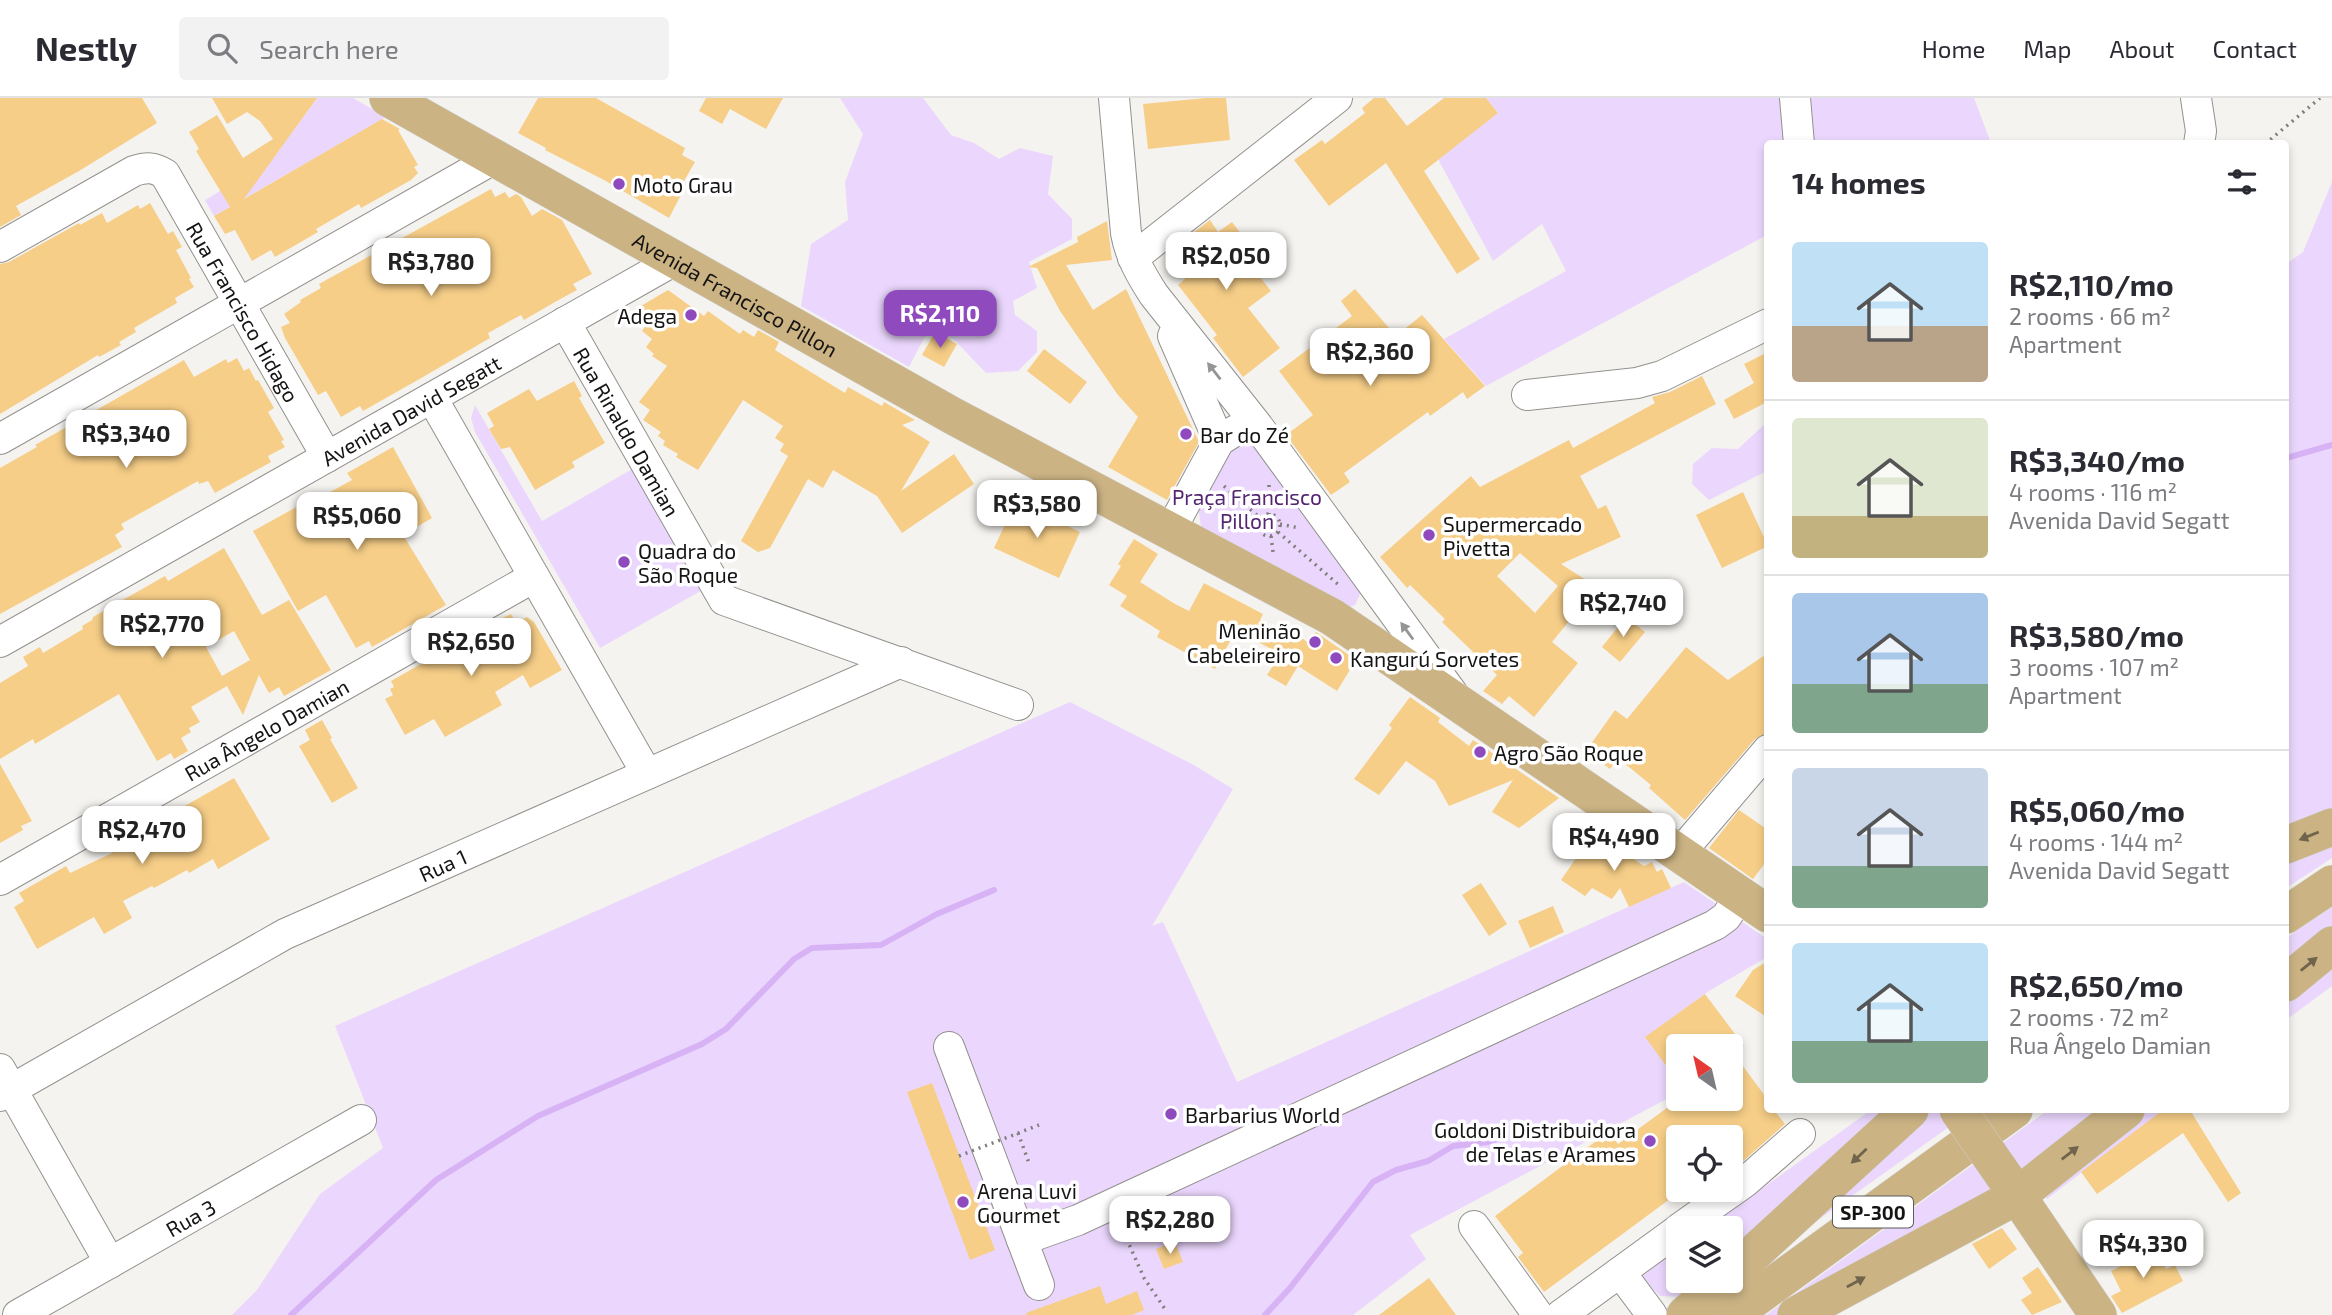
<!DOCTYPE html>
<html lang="en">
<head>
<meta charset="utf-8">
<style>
  body { margin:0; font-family:"Exo 2",sans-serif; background:#f2f2f3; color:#2b2b33; height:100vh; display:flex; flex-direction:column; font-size:26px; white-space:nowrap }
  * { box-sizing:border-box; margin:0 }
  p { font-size:23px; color:#7c7c81 }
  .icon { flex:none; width:38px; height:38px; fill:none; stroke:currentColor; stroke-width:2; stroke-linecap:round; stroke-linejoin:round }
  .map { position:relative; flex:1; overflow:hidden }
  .details { position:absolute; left:1764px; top:42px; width:525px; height:973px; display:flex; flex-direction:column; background:#fff; border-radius:7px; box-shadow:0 4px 10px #0003 }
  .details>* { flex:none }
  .needle { width:46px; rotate:326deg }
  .controls { position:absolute; left:1666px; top:936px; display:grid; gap:14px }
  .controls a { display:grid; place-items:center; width:77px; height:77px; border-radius:7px; background:#fff; box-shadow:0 4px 10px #0003; font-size:35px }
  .price { position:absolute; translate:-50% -60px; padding:0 16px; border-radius:14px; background:#fff; color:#222; font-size:23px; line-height:46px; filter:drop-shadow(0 2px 4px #0008) }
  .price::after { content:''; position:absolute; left:50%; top:42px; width:21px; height:16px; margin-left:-10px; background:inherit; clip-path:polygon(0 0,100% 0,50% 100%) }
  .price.selected { background:#8f4abe; color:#fff }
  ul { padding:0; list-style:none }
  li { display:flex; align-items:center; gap:21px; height:175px; padding:0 28px }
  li+li { border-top:2px solid #e1e1e2 }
  li span { display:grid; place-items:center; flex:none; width:196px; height:140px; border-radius:7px; color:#555 }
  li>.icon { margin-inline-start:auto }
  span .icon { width:84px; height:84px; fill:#fffc; stroke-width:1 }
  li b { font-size:30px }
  h2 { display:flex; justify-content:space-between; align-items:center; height:84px; padding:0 28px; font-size:30px }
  header { display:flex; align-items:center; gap:42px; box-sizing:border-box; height:98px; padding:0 35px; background:#fff; border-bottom:2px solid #e1e1e2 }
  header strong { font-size:33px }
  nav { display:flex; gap:38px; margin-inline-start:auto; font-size:24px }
  .search { width:490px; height:63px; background:#f2f2f3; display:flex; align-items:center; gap:18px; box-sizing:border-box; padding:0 24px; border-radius:7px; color:#7c7c81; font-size:26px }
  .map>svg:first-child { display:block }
</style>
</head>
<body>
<header>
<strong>Nestly</strong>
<div class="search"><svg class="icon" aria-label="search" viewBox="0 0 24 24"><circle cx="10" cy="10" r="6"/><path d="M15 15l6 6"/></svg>Search here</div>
<nav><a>Home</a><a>Map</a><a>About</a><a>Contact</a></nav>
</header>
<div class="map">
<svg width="2332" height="1217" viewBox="0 0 2332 1217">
  <rect width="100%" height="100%" fill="#f5f3ef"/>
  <g fill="#ebd7fd">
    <polygon points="317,0 353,0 386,19 214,118 205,102 272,62"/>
    <polygon points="840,0 923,0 951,37 974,45 999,61 1020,50 1053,58 1048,96 1072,121 1072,141 1029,164 1037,190 1013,203 1015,217 1037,233 1037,254 1018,273 986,275 941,228 924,240 909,269 801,208 811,146 848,122 845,84 863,36"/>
    <polygon points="1486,0 1974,0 1991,45 1768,46 1767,137 1486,288 1444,241 1566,173 1542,126 1493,163 1438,61 1498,15"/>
    <polygon points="2332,84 2332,719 2286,738 2286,166 2303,154"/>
    <polygon points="475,307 542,423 634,370 704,491 600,550 475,334 471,320"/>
    <polygon points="1767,324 1767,373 1709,402 1692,386 1693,366 1712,350 1738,351"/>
    <polygon points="1243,340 1252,343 1361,494 1355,507 1346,510 1201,429 1198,408 1230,348"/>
    <polygon points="1070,604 1192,666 1233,691 1152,828 1163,824 1237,984 1684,784 1767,841 1767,859 1709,893 1646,939 1678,984 1678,995 1410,1137 1426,1161 1353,1217 232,1217 257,1192 320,1096 383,1050 335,928"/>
    <polygon points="2332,740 2332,760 2286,790 2286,760"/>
    <polygon points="2332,809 2332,839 2286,876 2286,840"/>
    <polygon points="2332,856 2332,888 2286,922 2286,893"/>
    <polygon points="1871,1012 1897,1012 1731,1161 1731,1130 1707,1130"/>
    <polygon points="1921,1012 1973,1012 1756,1166"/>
    <polygon points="2048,1012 2116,1012 1994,1089 1783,1217 1766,1217"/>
    <polygon points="2137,1012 2163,1012 2047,1101 2040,1089"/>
    <polygon points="1678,1151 1678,1183 1707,1183 1683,1199 1660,1198 1641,1179"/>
  </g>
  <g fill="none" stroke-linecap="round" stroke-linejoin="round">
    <g stroke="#d7b3f5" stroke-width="6">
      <polyline points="2286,360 2332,347"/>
      <polyline points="291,1217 436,1082 538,1018 702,946 726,931 794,861 812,850 881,847 937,816 994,792"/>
      <polyline points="1265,1217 1290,1190 1373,1084 1396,1072 1428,1063 1453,1048 1488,1044 1506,1038"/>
    </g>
  </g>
  <g fill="#f6ce88" fill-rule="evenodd">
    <polygon points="0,0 142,0 157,25 79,73 16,108 21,117 0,129"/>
    <polygon points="212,0 317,0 244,101 382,21 400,31 398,32 418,67 414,69 418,75 411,82 361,110 359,106 316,131 318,134 275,159 271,152 252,163 235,132 225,136 214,118 230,109 196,53 199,51 189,34 217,17 243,60 273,41 260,23 247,14 227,26"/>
    <polygon points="538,0 596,0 685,50 682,57 695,64 677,95 681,97 669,120 604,82 545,52 546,50 518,35"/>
    <polygon points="706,0 783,0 766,31 730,11 722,26 699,13"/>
    <polygon points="1206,0 1226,0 1230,42 1148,51 1143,6"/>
    <polygon points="1374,0 1385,0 1407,28 1444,0 1486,0 1498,15 1424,73 1480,161 1457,176 1386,65 1329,108 1294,62 1322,42 1325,46 1365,15 1362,10"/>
    <polygon points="491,91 495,99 505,94 509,100 516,96 521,99 532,118 542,111 562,122 592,176 573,186 577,192 555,204 524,222 521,217 488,235 490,240 423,279 363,313 360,308 341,319 326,293 318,297 285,240 281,229 290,225 284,216 301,204 300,202 321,190 319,186"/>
    <polygon points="150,105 168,136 173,133 182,149 176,152 191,180 189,181 194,189 175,200 177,205 134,230 136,234 119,244 121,247 99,259 98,257 0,316 0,166 9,164 79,125 80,127 102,115 107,125 138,107 140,111"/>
    <polygon points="1210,122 1218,134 1232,124 1242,137 1238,140 1261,169 1256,174 1271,193 1248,210 1280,250 1243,279 1213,240 1217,237 1178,187 1185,181 1170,162 1182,155 1166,156"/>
    <polygon points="1107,123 1112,162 1066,167 1093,212 1126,191 1199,344 1167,402 1108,369 1138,319 1118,297 1060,213 1037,170 1028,169 1078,144 1077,139"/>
    <polygon points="1355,191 1396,238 1422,217 1485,288 1467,301 1463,294 1430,318 1428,314 1344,375 1350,384 1331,397 1286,337 1313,317 1279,273 1352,218 1341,203"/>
    <polygon points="668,192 704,218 708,213 740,236 743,232 754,239 758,232 779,244 775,252 845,295 848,289 882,308 884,304 915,322 902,327 930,344 901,393 954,356 974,386 902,435 877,398 833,372 823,390 808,381 770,450 758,454 741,443 788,358 780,353 784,346 775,340 783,328 743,302 698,372 676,359 678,356 663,347 665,343 658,338 661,334 643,322 650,312 639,304 667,268 652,258 654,256 646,249 652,241 642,233 649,223 634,212"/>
    <polygon points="935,234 957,246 944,269 922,257"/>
    <polygon points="1044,251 1087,284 1070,306 1027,273"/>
    <polygon points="1768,254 1768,311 1765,305 1734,321 1724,302 1754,285 1744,266"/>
    <polygon points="237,260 244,273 249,270 256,283 258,282 274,310 268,314 284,342 281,343 285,349 268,358 271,364 215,395 208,383 199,386 198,383 121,426 124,431 115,437 122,449 0,516 0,370 37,349 35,347 184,262 194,279 226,261 228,265"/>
    <path d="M 1702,278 L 1716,306 L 1580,378 L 1598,411 L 1606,407 L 1621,439 L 1561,466 L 1597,489 L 1552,544 L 1578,565 L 1534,619 L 1509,598 L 1502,606 L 1483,593 L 1497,577 L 1442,524 L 1445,521 L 1410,487 L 1407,490 L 1380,459 L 1471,378 L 1480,389 L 1569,342 L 1573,350 L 1655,305 L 1652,299 L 1670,294 ZM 1520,455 L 1558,488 L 1535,515 L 1497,478 Z"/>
    <polygon points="574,283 582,298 579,300 605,345 572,364 575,369 535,392 510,349 501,351 489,331 494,328 487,315 529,291 537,303"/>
    <polygon points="393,349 432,420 403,437 446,507 372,549 369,543 356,550 326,497 298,513 253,433 311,401 312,404 352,382 347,375"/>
    <polygon points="1743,394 1768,448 1722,470 1696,417"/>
    <polygon points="1016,403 1080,434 1059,480 994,450"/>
    <polygon points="1134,441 1158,456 1140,484 1175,506 1189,513 1204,485 1263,516 1260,522 1294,542 1297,537 1309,545 1316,534 1356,562 1337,593 1298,568 1286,588 1267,577 1278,560 1273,556 1275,553 1236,532 1215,571 1157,539 1160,533 1120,508 1127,498 1109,487 1121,468 1118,466"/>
    <path d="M 224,450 L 262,517 L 289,502 L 331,572 L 284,598 L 279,589 L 269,595 L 259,577 L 243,617 L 227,588 L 191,609 L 200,624 L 189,630 L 191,634 L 181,640 L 188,653 L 174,661 L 171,655 L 157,663 L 119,596 L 35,646 L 33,641 L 0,661 L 0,585 L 28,568 L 23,559 L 40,549 L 43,555 L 83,531 L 82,528 L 92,522 L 93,519 L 165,478 L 168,483 ZM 234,533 L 250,562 L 222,578 L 206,549 Z"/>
    <polygon points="511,516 516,525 527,519 534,524 562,572 530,590 523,577 495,594 502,607 445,639 434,621 405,637 385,601 393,597 390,591 394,589 391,583 465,541 469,549 499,532 494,524"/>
    <polygon points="1626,519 1645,534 1620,564 1602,549"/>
    <polygon points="1686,549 1728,582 1768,555 1768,635 1755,641 1685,722 1649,690 1651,687 1618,660 1610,671 1586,653 1615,612 1627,621"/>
    <polygon points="1410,599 1440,620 1438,624 1469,648 1473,642 1559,700 1519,730 1492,714 1513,682 1449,708 1435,683 1406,663 1379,697 1354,681 1392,630 1389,627"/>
    <polygon points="322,622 332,640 330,641 358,690 332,705 299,648 310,642 305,632"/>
    <polygon points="0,666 32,723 21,728 23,732 0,745"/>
    <polygon points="234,680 270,741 218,771 213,761 189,775 187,772 154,790 152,788 123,803 132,820 104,836 94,819 37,851 14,809 24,803 19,795 66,768 70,775 110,756 138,739 135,733 148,726 155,726 159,733 188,717 183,709"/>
    <polygon points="1739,712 1768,732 1768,761 1753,781 1709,750"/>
    <polygon points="1594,734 1644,768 1652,764 1657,774 1662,771 1671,790 1629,809 1620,790 1612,801 1592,790 1585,798 1561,782"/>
    <polygon points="1481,785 1507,826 1489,838 1462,797"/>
    <polygon points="1553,808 1564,834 1530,850 1518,823"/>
    <polygon points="1768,863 1768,920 1735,898 1753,872"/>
    <polygon points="1705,896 1744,948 1678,948 1678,984 1645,939"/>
    <polygon points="1731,952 1768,1002 1768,1012 1774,1012 1785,1026 1741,1065 1731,1051 1731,1040 1678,1040 1678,1095 1544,1194 1518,1159 1523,1155 1495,1118 1599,1041 1602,1045 1612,1038 1618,1046 1679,1001 1731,1001"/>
    <polygon points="932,985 995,1152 970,1162 907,994"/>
    <polygon points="2163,1012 2190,1012 2241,1095 2228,1104 2183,1035 2097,1096 2081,1074"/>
    <polygon points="2002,1130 2017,1151 1989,1171 1972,1146"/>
    <polygon points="1175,1144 1183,1164 1164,1171 1156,1151"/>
    <polygon points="2156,1151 2166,1171 2175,1167 2183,1183 2122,1215 2111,1198 2121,1193 2111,1173"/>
    <polygon points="2038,1169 2062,1204 2032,1217 2021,1202 2032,1195 2022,1180"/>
    <polygon points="1429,1180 1456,1217 1379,1217"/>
    <polygon points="1100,1188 1106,1206 1137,1193 1144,1212 1132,1217 1027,1217 1026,1215"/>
  </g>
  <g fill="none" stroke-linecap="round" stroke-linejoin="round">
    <defs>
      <g id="minor">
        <path d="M 1114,0 L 1126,135 C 1130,158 1141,177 1154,197 L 1257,327 L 1453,596"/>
        <polyline points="1795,0 1799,46"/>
        <polyline points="2196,0 2201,33 2199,46"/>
        <path id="s1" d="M 0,149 L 134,73 C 147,69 154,69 165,76 L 327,359"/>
        <polyline points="1133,160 1337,0"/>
        <path id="s2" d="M 565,224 L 724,502 L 1018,607"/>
        <polyline points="1173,238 1219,343"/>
        <polyline points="1527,297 1637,285 1662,278 1768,226"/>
        <polyline points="432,300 647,676"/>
        <polyline points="0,341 495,60"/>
        <polyline points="1170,433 1219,343 1236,332"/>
        <path id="s3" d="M 0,544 L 675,162"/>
        <polyline points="1679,756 1768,652"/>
        <path id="s4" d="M 0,782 L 534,479"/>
        <polyline points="949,949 1039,1187"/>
        <polyline points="0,971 110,1165"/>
        <path id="s5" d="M 0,998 L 285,836 L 901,564"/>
        <polyline points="1474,1128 1538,1217"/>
        <polyline points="1680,1130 1745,1084 1800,1036"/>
        <polyline points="1022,1142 1078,1122 1715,827 1726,819 1741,797"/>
        <polyline points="1620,1174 1652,1217"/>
        <path id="s6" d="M 18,1217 L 361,1022"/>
        <polyline points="1561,1217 1678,1132"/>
      </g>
      <g id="major">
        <path id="s7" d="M 388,0 L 953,318 L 1332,519 L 1768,816"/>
        <polyline points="2286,747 2332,729"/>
        <polyline points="2286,817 2332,786"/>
        <polyline points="2286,885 2332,847"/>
        <polyline points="2006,1081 2098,1217"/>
        <polyline points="1731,1176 1910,1012"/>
        <polyline points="1685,1217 1723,1183"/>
        <polyline points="1732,1217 2014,1012"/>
        <polyline points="1796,1217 2017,1098 2126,1012"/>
      </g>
    </defs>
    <use href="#minor" stroke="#93918e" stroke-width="32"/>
    <use href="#major" stroke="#d0d0d0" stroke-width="38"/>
    <g stroke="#807e7c" stroke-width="3.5" stroke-dasharray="2 5" stroke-linecap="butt">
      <polyline points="2265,46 2320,0"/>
      <polyline points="1269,387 1269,416"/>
      <polyline points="1224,388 1260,420"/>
      <circle cx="1269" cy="427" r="11"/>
      <polyline points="1280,426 1299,430"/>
      <polyline points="1228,429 1259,430"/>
      <polyline points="1278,434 1340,488"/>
      <polyline points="1271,438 1273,454"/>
      <polyline points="1018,1035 1029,1065"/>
      <polyline points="1121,1128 1144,1180 1167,1214"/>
    </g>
    <use href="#minor" stroke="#fff" stroke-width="30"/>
    <use href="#major" stroke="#cbb384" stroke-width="37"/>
    <defs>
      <polyline id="major-bridge" points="1958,1012 2006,1081"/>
    </defs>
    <use href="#major-bridge" stroke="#d0d0d0" stroke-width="38" stroke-linecap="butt"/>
    <polyline stroke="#807e7c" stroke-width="3.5" stroke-dasharray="2 5" stroke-linecap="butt" points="959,1058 1039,1027"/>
    <use href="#major-bridge" stroke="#cbb384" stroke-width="37"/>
  </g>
  <defs><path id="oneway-solid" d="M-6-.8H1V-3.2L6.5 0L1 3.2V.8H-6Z" transform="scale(1.75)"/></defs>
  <g fill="#969595">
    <use href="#oneway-solid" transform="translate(1214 273) rotate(-128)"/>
    <use href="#oneway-solid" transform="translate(1407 533) rotate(-126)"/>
  </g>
  <g fill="#70644c">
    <use href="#oneway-solid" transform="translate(2309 738) rotate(158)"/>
    <use href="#oneway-solid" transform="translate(2309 866) rotate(-39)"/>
    <use href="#oneway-solid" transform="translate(2070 1055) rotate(-38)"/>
    <use href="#oneway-solid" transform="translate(1859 1058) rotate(137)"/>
    <use href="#oneway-solid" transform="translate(1856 1184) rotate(-29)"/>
  </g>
  <g fill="#8f4abe" stroke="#fff" stroke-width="2.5">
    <circle cx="619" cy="86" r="7"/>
    <circle cx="691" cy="217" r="7"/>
    <circle cx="1186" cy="336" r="7"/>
    <circle cx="1429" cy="437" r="7"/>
    <circle cx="624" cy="464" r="7"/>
    <circle cx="1315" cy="544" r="7"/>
    <circle cx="1336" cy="560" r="7"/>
    <circle cx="1480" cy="654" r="7"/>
    <circle cx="1171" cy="1016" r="7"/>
    <circle cx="1650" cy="1043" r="7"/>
    <circle cx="963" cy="1104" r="7"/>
  </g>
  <g text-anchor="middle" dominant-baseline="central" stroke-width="7" stroke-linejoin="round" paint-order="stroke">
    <rect fill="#fff" stroke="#5b5a5a" stroke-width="2" x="1833" y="1098.5" width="80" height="31" rx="5"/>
    <g font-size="19" font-weight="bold" fill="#151413">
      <text x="1873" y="1114">SP-300</text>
    </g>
    <g font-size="21" fill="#151413" stroke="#fff" text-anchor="start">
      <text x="633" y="86">Moto Grau</text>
      <text x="677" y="217" text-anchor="end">Adega</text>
      <text x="1200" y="336">Bar do Zé</text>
      <text x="1443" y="425">Supermercado<tspan x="1443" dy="24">Pivetta</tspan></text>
      <text x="638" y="452">Quadra do<tspan x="638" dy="24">São Roque</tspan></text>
      <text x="1301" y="532" text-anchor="end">Meninão<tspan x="1301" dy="24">Cabeleireiro</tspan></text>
      <text x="1350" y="560">Kangurú Sorvetes</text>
      <text x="1494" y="654">Agro São Roque</text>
      <text x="1185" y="1016">Barbarius World</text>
      <text x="1636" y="1031" text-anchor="end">Goldoni Distribuidora<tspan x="1636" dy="24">de Telas e Arames</tspan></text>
      <text x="977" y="1092">Arena Luvi<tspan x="977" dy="24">Gourmet</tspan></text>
    </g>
    <g font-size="21" fill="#151413" stroke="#fff">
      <text stroke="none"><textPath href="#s7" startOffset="399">Avenida Francisco Pillon</textPath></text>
      <text stroke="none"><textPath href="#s1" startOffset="345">Rua Francisco Hidago</textPath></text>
      <text stroke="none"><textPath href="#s3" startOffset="472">Avenida David Segatt</textPath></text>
      <text stroke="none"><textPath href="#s2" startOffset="126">Rua Rinaldo Damian</textPath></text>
      <text stroke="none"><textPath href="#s4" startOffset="306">Rua Ângelo Damian</textPath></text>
      <text stroke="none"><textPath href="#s5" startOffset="500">Rua 1</textPath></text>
      <text stroke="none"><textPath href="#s6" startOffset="198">Rua 3</textPath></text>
    </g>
    <g font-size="21" fill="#542672" stroke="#fff">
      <text x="1247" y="398">Praça Francisco<tspan x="1247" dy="24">Pillon</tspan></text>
    </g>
  </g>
</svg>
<div class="controls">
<a><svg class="needle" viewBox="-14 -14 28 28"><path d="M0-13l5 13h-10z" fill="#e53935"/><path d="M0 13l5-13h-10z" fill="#7c7c81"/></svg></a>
<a><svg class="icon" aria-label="locate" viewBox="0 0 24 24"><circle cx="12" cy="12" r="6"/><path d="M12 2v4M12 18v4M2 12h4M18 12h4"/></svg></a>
<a><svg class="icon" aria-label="layers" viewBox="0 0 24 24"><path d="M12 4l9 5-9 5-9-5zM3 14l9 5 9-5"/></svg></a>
</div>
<b class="price" style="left:1226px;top:194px">R$2,050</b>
<b class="price" style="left:431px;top:200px">R$3,780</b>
<b class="price selected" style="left:940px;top:252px">R$2,110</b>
<b class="price" style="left:1370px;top:290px">R$2,360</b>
<b class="price" style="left:126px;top:372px">R$3,340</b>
<b class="price" style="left:1037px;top:442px">R$3,580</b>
<b class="price" style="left:357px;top:454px">R$5,060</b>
<b class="price" style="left:1623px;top:541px">R$2,740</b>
<b class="price" style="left:162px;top:562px">R$2,770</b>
<b class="price" style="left:471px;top:580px">R$2,650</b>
<b class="price" style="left:142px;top:768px">R$2,470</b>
<b class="price" style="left:1614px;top:775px">R$4,490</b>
<b class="price" style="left:1170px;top:1158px">R$2,280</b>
<b class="price" style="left:2143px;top:1182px">R$4,330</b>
<section class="details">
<h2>14 homes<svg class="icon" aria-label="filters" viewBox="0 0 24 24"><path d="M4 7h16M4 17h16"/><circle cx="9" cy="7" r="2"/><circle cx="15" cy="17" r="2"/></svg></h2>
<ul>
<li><span style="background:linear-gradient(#bfe0f5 60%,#b9a48a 0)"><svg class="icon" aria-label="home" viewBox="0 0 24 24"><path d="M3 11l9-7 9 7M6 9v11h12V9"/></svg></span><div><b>R$2,110/mo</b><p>2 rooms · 66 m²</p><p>Apartment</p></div></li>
<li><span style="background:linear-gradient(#dfe7d0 70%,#c2b280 0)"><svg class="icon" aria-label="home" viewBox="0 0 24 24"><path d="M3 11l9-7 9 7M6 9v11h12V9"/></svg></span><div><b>R$3,340/mo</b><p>4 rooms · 116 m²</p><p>Avenida David Segatt</p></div></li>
<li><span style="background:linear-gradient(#a9c7e8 65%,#7fa58c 0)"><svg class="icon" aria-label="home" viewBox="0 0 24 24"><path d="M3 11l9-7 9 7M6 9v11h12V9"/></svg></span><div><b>R$3,580/mo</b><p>3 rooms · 107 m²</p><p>Apartment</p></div></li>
<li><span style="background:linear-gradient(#c9d6e8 70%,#7fa58c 0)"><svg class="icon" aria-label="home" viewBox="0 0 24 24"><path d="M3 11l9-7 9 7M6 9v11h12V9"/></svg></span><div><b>R$5,060/mo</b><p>4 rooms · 144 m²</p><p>Avenida David Segatt</p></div></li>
<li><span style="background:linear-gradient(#bfe0f5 70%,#7fa58c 0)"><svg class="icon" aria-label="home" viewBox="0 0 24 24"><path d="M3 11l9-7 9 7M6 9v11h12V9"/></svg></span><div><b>R$2,650/mo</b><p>2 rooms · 72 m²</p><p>Rua Ângelo Damian</p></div></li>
</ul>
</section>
</div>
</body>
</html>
